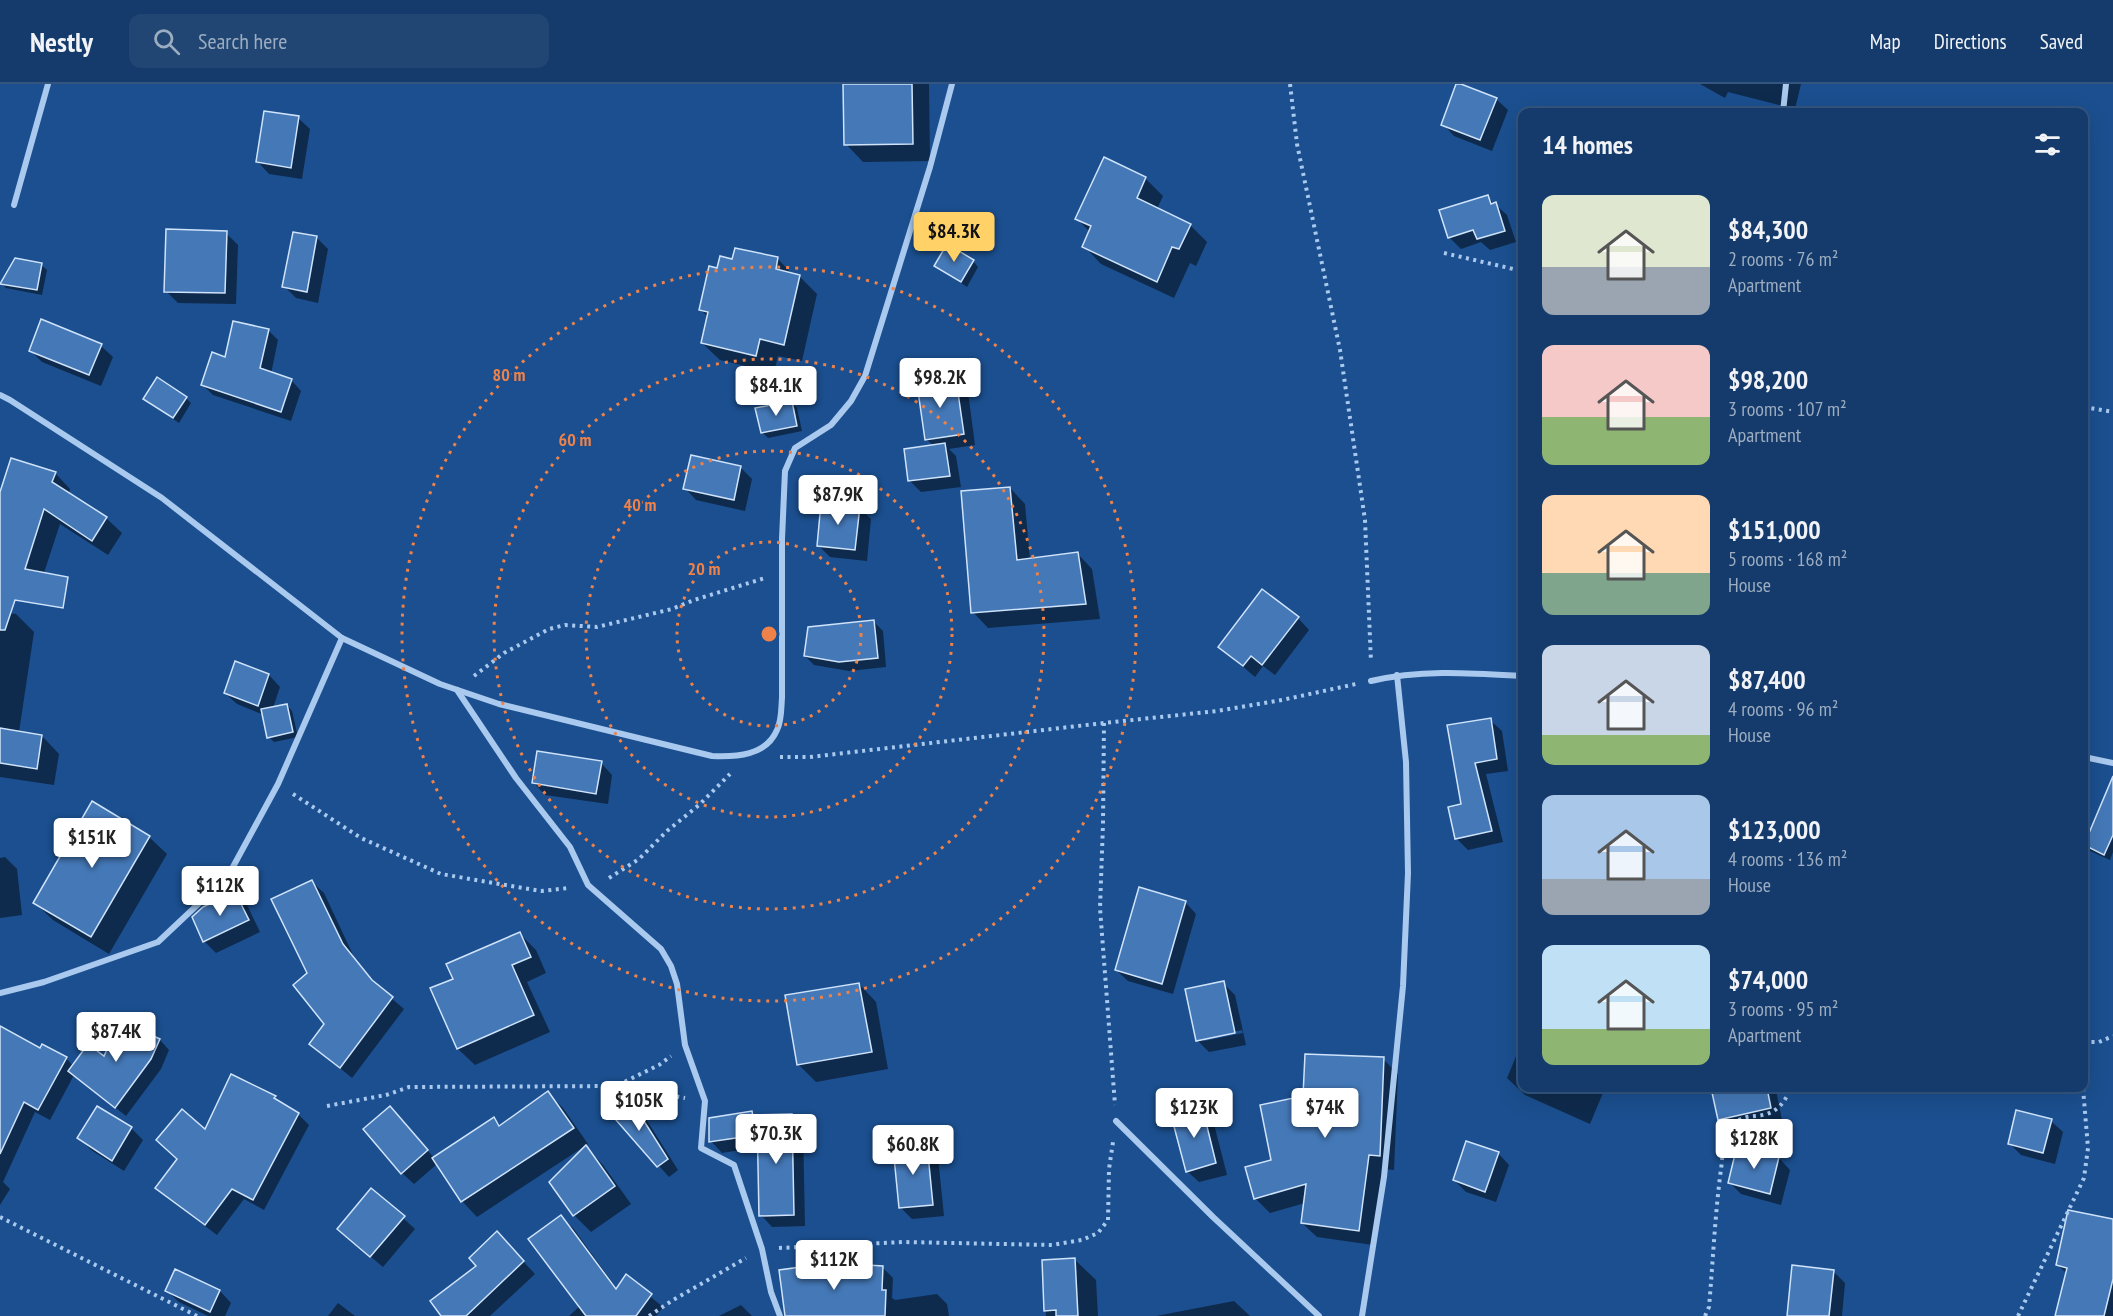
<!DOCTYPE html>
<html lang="en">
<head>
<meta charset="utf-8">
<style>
  body { margin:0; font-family:"PT Sans Narrow",sans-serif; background:#214673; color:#f1f3f6; height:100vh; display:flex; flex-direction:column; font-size:22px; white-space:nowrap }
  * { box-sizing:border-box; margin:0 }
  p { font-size:20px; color:#9dadc1 }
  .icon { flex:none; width:33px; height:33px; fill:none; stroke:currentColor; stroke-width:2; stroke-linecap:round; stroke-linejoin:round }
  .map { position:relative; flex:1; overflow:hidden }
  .side { position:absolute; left:1518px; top:24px; width:570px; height:984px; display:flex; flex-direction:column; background:#143b6b; border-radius:12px; box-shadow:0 6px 24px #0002,0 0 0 2px #33557e }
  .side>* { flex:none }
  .price { position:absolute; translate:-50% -51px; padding:0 14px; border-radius:6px; background:#fff; color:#222; font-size:20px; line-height:39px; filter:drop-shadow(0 2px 3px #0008) }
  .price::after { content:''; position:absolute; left:50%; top:36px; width:18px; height:14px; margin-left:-9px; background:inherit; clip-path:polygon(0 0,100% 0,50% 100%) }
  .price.active { background:#ffd166; color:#111 }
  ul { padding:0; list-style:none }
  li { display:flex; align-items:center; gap:18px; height:150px; padding:0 24px }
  li span { display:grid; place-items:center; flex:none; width:168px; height:120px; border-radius:12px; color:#555 }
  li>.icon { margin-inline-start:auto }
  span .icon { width:72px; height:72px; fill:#fffc; stroke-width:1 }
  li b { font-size:26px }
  h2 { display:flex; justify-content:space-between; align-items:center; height:72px; padding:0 24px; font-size:26px }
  header { display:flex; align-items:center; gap:36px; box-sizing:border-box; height:84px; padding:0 30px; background:#143b6b; border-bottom:2px solid #33557e }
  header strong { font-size:28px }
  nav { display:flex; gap:33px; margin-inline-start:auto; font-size:21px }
  .search { width:420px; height:54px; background:#214673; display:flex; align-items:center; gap:15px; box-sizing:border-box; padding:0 21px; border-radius:12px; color:#9dadc1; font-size:22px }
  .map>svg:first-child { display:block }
</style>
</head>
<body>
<header>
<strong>Nestly</strong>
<div class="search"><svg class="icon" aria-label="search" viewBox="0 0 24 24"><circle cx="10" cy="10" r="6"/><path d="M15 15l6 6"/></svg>Search here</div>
<nav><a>Map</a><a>Directions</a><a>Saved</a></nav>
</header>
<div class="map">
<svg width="2113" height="1232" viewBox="0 0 2113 1232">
  <rect width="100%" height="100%" fill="#1b4f8f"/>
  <g fill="#0007" fill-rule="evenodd">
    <polygon points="845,0 929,0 930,77 863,78 846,60"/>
    <polygon points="1700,0 1801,0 1795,25 1728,8 1725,14"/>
    <polygon points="1496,15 1508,26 1492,67 1454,52 1443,40"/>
    <polygon points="298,34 310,45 302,95 269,90 258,78"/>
    <polygon points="1145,94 1163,112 1157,125 1190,141 1207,158 1196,182 1190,179 1174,214 1101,180 1084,162 1090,148 1077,135"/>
    <polygon points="1487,113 1507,131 1516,158 1490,166 1481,158 1461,165 1449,153"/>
    <polygon points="226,149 238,161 236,220 178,219 166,207"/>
    <polygon points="317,154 328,165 318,219 296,214 284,202"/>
    <polygon points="778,175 793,191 799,192 817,210 802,277 778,272 774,289 720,276 702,259 708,233 701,226 719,186 733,177"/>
    <polygon points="973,177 978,183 967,203 936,182"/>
    <polygon points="41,181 47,186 42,211 6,204 1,199"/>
    <polygon points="268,246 278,256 271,290 291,296 301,307 291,337 213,311 203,301 226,275"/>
    <polygon points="101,262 113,273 101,302 42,278 30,266"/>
    <polygon points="956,296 968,308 975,361 949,365 956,372 961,403 921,408 910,397 934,362 926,355"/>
    <polygon points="186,314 191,319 179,339 145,315"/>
    <polygon points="792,319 797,324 802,347 768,354 762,348"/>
    <polygon points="741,384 752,395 745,427 696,416 685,404"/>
    <polygon points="55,389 70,405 69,410 106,434 122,449 108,471 60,440 38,507 0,494 0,413"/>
    <polygon points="1010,404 1025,420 1030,476 1077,469 1092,485 1100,535 988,544 973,528"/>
    <polygon points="859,424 871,435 867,477 830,473 818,461"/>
    <polygon points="1263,507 1298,534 1309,546 1275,591 1263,582 1255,593 1220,563"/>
    <polygon points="0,528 16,530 34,548 19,648 42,652 59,670 54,701 0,693"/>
    <polygon points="874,538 883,547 886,583 849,587 814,581 805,572"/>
    <polygon points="236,579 269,591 280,603 273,624 287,621 292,627 298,653 274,658 269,653 264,631 237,620 225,609"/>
    <polygon points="1490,636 1502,647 1508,687 1486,690 1503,758 1468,766 1456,754 1463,721 1449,642"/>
    <polygon points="601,679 612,691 608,720 545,711 534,699"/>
    <polygon points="2113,735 2113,768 2110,776 2090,767 2085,761"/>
    <polygon points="149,753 167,770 109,870 53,836 35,819"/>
    <polygon points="5,773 17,785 22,831 0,834 0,774"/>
    <polygon points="312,798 324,809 354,873 377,902 404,925 352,994 311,960 326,940 309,890"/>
    <polygon points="235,809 247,821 260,848 216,869 204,857"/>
    <polygon points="1185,818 1196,830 1173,910 1128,897 1116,886"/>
    <polygon points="520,850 536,866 546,889 527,898 550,948 475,981 458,965 432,905 455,896"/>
    <path d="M 1223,899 L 1235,911 L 1246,961 L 1209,968 L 1198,957 ZM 1242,946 L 1243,949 L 1204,957 L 1204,954 Z"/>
    <polygon points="859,900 876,918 888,985 816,998 798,980"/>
    <polygon points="121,939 160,956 169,966 161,985 126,1032 74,991 50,1036 35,1028 3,1098 10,1105 0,1121 0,944 41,966 66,974 73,982 105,975"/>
    <polygon points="1522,958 1522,1004 1605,1004 1590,1040 1525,1011 1507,994"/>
    <polygon points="1383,975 1398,990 1394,1086 1384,1085 1373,1161 1317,1153 1302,1139 1305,1119 1270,1129 1255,1114 1305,1013"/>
    <polygon points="1720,1004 1773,1004 1776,1006 1782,1036 1731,1047 1719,1035 1713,1005"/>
    <polygon points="548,1009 563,1024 588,1060 477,1133 462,1117 437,1080 414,1100 402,1089 401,1035 434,1074 494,1035 501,1042"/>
    <polygon points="275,1013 283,1021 298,1030 309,1041 264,1126 244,1115 217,1151 169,1115 157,1104 178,1076 206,1047"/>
    <polygon points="630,1016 641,1027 678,1086 669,1093 611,1029"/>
    <polygon points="97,1024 131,1044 143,1056 124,1087 91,1066 79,1054"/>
    <polygon points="1201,1024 1213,1036 1227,1091 1199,1098 1187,1087"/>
    <polygon points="752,1029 759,1036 791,1032 803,1044 805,1142 772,1143 761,1131 759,1063 722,1069 711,1057"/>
    <polygon points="2051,1037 2063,1048 2055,1080 2021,1071 2009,1059"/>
    <polygon points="926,1061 938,1073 944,1132 912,1135 900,1123"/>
    <polygon points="586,1063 603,1081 631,1120 591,1148 574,1131"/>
    <polygon points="1498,1069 1509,1081 1496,1118 1466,1108 1454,1096"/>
    <polygon points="1779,1074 1790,1086 1781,1121 1741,1110 1730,1099"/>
    <polygon points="372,1106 415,1145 383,1183 351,1156"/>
    <polygon points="561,1133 573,1144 617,1205 626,1193 663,1223 656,1232 569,1232 580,1222"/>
    <polygon points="2113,1137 2113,1232 2056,1232 2067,1190 2058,1181"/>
    <polygon points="508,1161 535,1190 490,1232 442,1232 478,1182"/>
    <polygon points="1075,1176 1096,1196 1098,1232 1046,1232 1043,1177"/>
    <polygon points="883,1184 893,1194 892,1214 895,1216 937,1210 947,1220 949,1232 787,1232"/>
    <polygon points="176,1187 220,1207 231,1219 225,1232 208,1232 179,1218 167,1207"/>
    <polygon points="1833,1187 1845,1199 1842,1232 1789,1232"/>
    <polygon points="1234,1217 1250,1232 1156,1232"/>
    <polygon points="338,1219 355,1232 328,1232"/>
    <polygon points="741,1221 752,1232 719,1232"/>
  </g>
  <g fill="#4478b7" stroke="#cfe3fa" stroke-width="1.5">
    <polygon points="843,0 912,0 913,60 844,61"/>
    <polygon points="1456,0 1461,0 1497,14 1480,56 1441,41"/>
    <polygon points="264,27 299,32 291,84 256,78"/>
    <polygon points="1104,73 1146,93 1137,114 1191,140 1179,165 1172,163 1157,198 1082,163 1091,142 1075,135"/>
    <polygon points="1488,111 1491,120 1496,118 1505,147 1477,155 1473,146 1448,154 1439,126"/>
    <polygon points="166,145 227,147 225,209 164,208"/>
    <polygon points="293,148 317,152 307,208 282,203"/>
    <polygon points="947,160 974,176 961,198 934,182"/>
    <polygon points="735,164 778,173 776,185 800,191 784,261 760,255 756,272 701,259 708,228 699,226 709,182 717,184 720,172 732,175"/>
    <polygon points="15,174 42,179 37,206 0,200"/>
    <polygon points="41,235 102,260 89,291 29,267"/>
    <polygon points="233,237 269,245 260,284 292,295 281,328 201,301 212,268 225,273"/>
    <polygon points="157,293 187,313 173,334 143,315"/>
    <polygon points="956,295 964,350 925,356 917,300"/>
    <polygon points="792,317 797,342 761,349 755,324"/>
    <polygon points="945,359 950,392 908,397 904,365"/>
    <polygon points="691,371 741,382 734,416 683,405"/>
    <polygon points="11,374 56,388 52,398 107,433 92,457 44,425 25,485 68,493 63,524 15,516 5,546 0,546 0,408"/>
    <polygon points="1010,403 1017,476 1078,468 1086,520 971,529 961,407"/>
    <polygon points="821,419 860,422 855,466 817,462"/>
    <polygon points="1262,505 1299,533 1262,581 1251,572 1243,582 1218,563"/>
    <polygon points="874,536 878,574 839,578 804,572 808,543"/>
    <polygon points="235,577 269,590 258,622 224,609"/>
    <polygon points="287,620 293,648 267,654 261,625"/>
    <polygon points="1491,634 1497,675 1475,679 1492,747 1455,755 1448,723 1461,720 1447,641"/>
    <polygon points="0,644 42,651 37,685 0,679"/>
    <polygon points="537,667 602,677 596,710 532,699"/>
    <polygon points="2113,692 2113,751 2104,771 2084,761"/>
    <polygon points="92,717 150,752 91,853 33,819"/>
    <polygon points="312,796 343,860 372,896 393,913 340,984 309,960 324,940 293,901 307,889 271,815"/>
    <polygon points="1139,803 1186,817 1162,900 1115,886"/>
    <polygon points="235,808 249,836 203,858 192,833 203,823"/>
    <polygon points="520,848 531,873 512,881 534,931 457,965 430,904 453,895 446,880"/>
    <polygon points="1224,897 1235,949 1196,957 1185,905"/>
    <polygon points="859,899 872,968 797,981 785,911"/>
    <polygon points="120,937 160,955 151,975 115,1024 68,987 88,960 104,972"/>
    <polygon points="0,942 40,964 42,960 67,973 38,1026 24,1018 0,1070"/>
    <polygon points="1305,970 1384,973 1380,1072 1369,1071 1359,1147 1301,1139 1306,1100 1254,1115 1245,1083 1271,1076 1260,1021 1303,1012"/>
    <polygon points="231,990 276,1012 274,1014 299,1029 253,1116 232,1105 205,1141 155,1104 177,1075 156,1056 182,1025 205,1045"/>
    <polygon points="1711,1004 1767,1004 1771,1024 1718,1036"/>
    <polygon points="548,1007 574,1044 461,1118 432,1074 494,1033 499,1042"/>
    <polygon points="630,1015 668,1075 657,1083 609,1028"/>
    <polygon points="97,1022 132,1043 112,1077 77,1054"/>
    <polygon points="390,1022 428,1066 401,1090 363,1045"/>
    <polygon points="1202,1022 1216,1079 1186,1088 1171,1031"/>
    <polygon points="2016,1026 2052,1035 2043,1069 2008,1060"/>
    <polygon points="752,1027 756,1051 709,1058 709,1034"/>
    <polygon points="792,1030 794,1131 759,1132 757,1031"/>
    <polygon points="1466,1057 1499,1068 1485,1108 1453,1096"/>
    <polygon points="927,1060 933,1121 899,1124 893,1063"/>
    <polygon points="586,1061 615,1102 573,1132 549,1098"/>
    <polygon points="1737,1062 1779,1073 1770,1110 1728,1099"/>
    <polygon points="371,1104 405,1132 370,1173 337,1145"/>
    <polygon points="2068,1126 2113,1135 2113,1195 2104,1232 2055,1232 2067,1184 2056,1181"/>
    <polygon points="561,1131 616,1205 626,1190 652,1210 636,1232 586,1232 528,1155"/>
    <polygon points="497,1147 524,1177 466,1232 441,1232 430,1217 476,1182 469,1174"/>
    <polygon points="1075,1174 1078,1232 1056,1232 1056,1226 1044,1227 1042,1176"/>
    <polygon points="831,1179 883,1182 882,1206 886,1206 885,1232 785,1232 779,1186"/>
    <polygon points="1792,1181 1834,1186 1829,1232 1787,1232"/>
    <polygon points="175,1185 220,1206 210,1228 165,1207"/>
  </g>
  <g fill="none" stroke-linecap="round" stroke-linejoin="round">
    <g stroke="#a9c9ee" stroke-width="4" stroke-dasharray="3 4.5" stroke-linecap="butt">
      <polyline points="1290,0 1297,60 1340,266 1365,436 1371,578"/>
      <polyline points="1444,169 1522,187"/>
      <polyline points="2084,323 2113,328"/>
      <polyline points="474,592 504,569 549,545 565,541 597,543 672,525 694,516 765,494"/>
      <polyline points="1104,639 1103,740 1100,824 1115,1021"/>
      <polyline points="780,673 810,673 1104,639 1217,627 1282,616 1356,600"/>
      <polyline points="293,710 361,754 441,790 541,807 569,804"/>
      <polyline points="609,794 639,775 667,747 699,721 730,690"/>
      <polyline points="2084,958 2099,958 2113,952"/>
      <polyline points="618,1001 659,981 671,972"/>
      <polyline points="327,1022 386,1011 409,1003 617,1002 685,1014"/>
      <polyline points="0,1133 197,1232"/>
      <polyline points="779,1164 903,1158 1052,1161 1082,1156 1098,1149 1108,1136 1109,1085 1113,1058"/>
      <polyline points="649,1232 673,1216 746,1174"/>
      <path d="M 1705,1232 L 1709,1223 C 1713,1177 1715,1130 1721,1085 C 1723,1072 1722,1055 1730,1044 C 1747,1020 1772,1048 1791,1004"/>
      <polyline points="2018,1232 2084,1094 2088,1064 2083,1004"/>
    </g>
    <g stroke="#a9c9ee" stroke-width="6">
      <polyline points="1783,28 1786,0"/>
      <polyline points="14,121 48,0"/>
      <path d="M 0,311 L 10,316 L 162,414 L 342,554 L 440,600 L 499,620 L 712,672 C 736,673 766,672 777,646 C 782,636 781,624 782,614 L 782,455 L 785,387 L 795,364 L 831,341 L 851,317 L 865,292 L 930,83 L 952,0"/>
      <path d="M 1371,597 C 1421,585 1472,589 1522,592"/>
      <polyline points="457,606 516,694 570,763 588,801 661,865 671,882 677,900 685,961 705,1017 701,1064 734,1081 762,1165 771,1208 780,1232"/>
      <polyline points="2084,673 2113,679"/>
      <polyline points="0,909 44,898 158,858 228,792 278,700 342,554"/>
      <polyline points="1116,1037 1213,1133 1319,1232"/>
      <polyline points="1362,1232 1384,1093 1403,902 1408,789 1406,678 1397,591"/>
    </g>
  </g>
  <g fill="none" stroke="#ee8249" stroke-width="3" stroke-dasharray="3 6">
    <circle cx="769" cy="550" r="92"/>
    <circle cx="769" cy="550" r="183"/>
    <circle cx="769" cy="550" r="275"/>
    <circle cx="769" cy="550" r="367"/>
  </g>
  <circle cx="769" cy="550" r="9" fill="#ee8249" stroke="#1b4f8f" stroke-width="3"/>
  <g font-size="18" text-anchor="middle" font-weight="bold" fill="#ee8249" stroke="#1b4f8f" stroke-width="4.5" stroke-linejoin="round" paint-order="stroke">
    <text x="509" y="297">80 m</text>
    <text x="575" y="362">60 m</text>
    <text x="640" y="427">40 m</text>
    <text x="704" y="491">20 m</text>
  </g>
</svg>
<b class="price active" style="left:954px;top:179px">$84.3K</b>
<b class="price" style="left:940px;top:325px">$98.2K</b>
<b class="price" style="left:776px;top:333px">$84.1K</b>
<b class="price" style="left:838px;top:442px">$87.9K</b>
<b class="price" style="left:92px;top:785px">$151K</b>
<b class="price" style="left:220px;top:833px">$112K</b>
<b class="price" style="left:116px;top:979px">$87.4K</b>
<b class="price" style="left:639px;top:1048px">$105K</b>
<b class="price" style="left:1194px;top:1055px">$123K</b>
<b class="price" style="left:1325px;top:1055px">$74K</b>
<b class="price" style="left:776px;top:1081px">$70.3K</b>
<b class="price" style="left:1754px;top:1086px">$128K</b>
<b class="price" style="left:913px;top:1092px">$60.8K</b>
<b class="price" style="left:834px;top:1207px">$112K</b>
<section class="side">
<h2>14 homes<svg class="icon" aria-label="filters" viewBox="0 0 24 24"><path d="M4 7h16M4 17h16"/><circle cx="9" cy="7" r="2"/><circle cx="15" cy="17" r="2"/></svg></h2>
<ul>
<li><span style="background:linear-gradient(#dfe7d0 60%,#9aa5b1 0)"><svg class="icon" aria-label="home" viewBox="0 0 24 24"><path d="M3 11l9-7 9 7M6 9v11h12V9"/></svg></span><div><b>$84,300</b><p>2 rooms · 76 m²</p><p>Apartment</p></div></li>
<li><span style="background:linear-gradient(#f6c9c9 60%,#8fb573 0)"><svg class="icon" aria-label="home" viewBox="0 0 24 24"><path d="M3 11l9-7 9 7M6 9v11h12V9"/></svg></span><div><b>$98,200</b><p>3 rooms · 107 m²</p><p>Apartment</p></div></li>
<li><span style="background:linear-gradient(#ffd9b3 65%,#7fa58c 0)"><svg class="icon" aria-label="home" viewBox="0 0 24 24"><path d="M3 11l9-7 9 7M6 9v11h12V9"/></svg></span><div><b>$151,000</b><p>5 rooms · 168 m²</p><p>House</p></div></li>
<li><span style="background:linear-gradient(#c9d6e8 75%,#8fb573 0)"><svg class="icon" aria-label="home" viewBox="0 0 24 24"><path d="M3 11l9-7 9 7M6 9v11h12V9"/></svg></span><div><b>$87,400</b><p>4 rooms · 96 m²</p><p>House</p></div></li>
<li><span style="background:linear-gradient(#a9c7e8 70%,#9aa5b1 0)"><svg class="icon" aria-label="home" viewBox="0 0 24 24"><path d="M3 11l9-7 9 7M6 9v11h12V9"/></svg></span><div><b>$123,000</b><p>4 rooms · 136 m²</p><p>House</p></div></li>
<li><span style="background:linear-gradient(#bfe0f5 70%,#8fb573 0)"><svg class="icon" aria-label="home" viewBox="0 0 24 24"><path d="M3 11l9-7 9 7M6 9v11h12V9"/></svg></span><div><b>$74,000</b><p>3 rooms · 95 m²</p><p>Apartment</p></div></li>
</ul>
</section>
</div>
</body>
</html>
